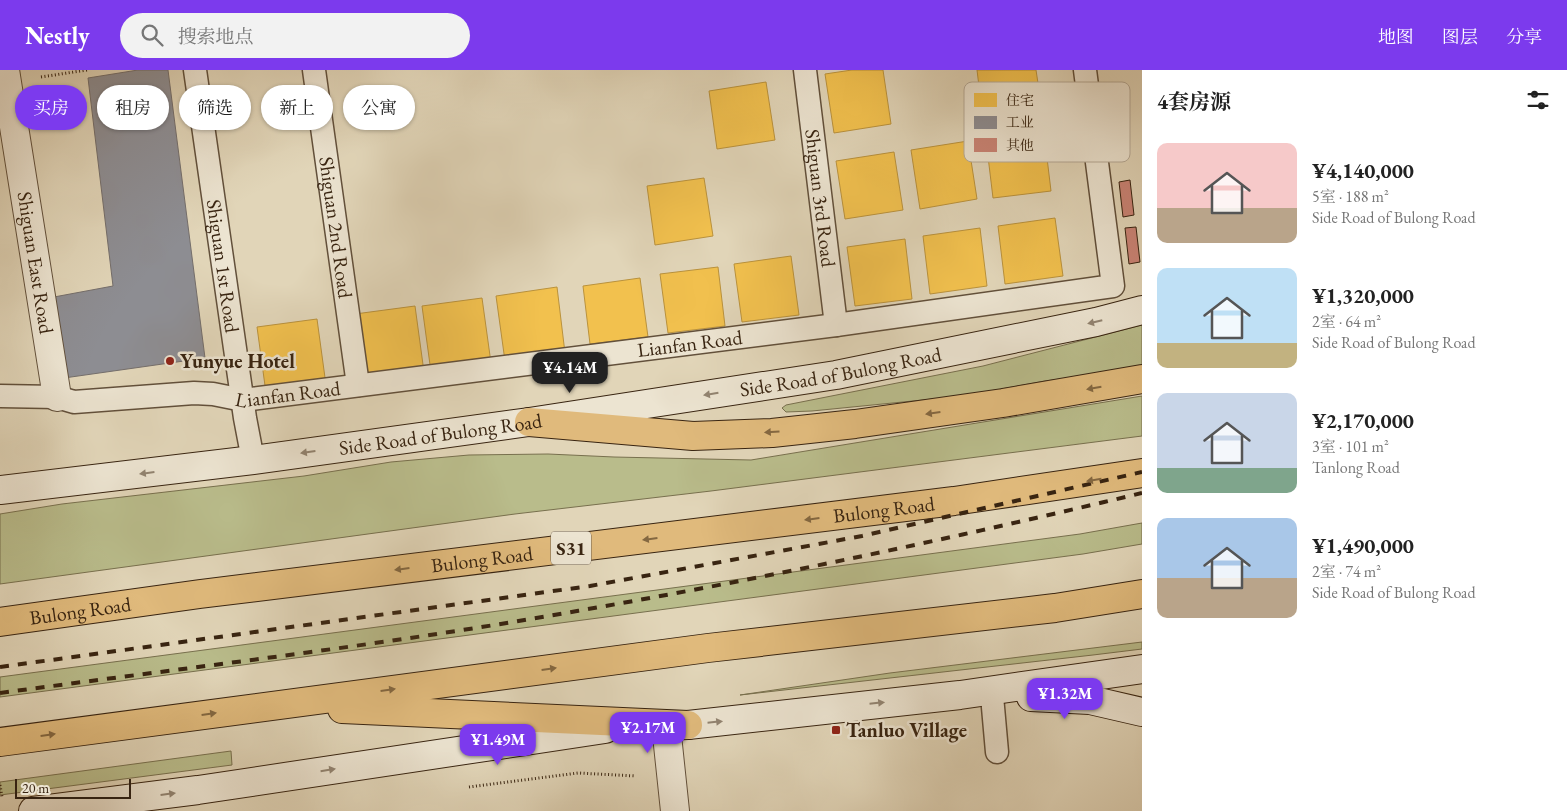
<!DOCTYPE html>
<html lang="zh">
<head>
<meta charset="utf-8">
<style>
  body { margin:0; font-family:"EB Garamond","Noto Serif SC",serif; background:#f2f2f2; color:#222; height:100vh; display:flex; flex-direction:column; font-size:19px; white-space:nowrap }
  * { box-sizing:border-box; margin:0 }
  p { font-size:16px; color:#767676 }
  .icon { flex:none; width:28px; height:28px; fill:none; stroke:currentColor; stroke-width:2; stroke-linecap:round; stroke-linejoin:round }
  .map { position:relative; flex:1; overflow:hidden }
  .details { display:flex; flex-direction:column; background:#fff; width:425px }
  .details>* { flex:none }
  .guide { position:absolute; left:15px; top:15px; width:475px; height:45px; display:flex; gap:10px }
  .scale { position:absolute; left:15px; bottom:12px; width:116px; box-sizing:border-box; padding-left:5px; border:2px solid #382411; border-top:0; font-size:14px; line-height:18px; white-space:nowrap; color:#382411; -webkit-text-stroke:4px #ece4d1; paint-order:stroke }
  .price { position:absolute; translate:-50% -42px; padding:0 11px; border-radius:10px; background:#7c3aed; color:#fff; font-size:16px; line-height:32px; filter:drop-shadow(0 1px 2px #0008) }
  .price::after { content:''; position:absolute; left:50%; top:30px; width:15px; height:11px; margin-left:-8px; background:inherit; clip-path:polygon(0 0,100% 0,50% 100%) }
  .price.selected { background:#222; color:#fff }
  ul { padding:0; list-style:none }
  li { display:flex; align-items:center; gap:15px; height:125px; padding:0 15px }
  li span { display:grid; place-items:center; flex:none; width:140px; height:100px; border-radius:10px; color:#555 }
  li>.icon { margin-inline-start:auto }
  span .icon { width:60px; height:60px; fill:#fffc; stroke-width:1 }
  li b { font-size:21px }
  h2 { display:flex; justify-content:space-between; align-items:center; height:60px; padding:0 15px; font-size:21px }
  .tag { padding:0 18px; border-radius:22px; background:#fff; box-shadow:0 1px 4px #0004; font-size:18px; line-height:45px }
  .tag.selected { background:#7c3aed; color:#fff }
  header { display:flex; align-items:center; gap:30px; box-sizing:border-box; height:70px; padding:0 25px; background:#7c3aed; color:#fff }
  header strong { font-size:24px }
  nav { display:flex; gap:28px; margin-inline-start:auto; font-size:18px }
  .search { width:350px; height:45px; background:#f2f2f2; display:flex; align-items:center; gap:12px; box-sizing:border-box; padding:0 18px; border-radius:28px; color:#767676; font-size:19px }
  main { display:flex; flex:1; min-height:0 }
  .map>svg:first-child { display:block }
</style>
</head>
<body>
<header>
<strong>Nestly</strong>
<div class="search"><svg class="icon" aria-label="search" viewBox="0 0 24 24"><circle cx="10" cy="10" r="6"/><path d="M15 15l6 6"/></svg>搜索地点</div>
<nav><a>地图</a><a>图层</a><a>分享</a></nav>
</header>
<main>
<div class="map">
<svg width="1142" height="741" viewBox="0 0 1142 741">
  <rect width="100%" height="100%" fill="#e1d5b8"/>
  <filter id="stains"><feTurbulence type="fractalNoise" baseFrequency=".004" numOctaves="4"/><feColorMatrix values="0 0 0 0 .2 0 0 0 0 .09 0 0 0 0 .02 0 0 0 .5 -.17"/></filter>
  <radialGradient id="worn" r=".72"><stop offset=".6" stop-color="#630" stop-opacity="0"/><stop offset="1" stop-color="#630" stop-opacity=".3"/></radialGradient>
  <g fill="#b9bc8b" stroke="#78704e">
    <polygon points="1142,255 1142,298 1045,311 963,326 812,341 786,342 782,338 786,335 983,296"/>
    <polygon points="1142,326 1142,366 711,421 515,444 0,514 0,444 62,434 304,406 391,392 469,385 548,384 614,387 751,390"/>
    <polygon points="1142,453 1142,474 1083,484 0,627 0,607 1080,464"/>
    <polygon points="1142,572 1142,579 1093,585 740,625 890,603"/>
    <polygon points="231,681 232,695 0,725 0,712"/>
  </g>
  <g fill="#f2c14e" stroke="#ba923c">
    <polygon points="852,0 883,0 891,54 834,63 825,4"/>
    <polygon points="977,0 1036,0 1041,33 982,41"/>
    <polygon points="766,12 775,70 717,79 709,21"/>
    <polygon points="1044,63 1051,121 993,128 986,70"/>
    <polygon points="968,71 977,129 920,139 911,80"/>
    <polygon points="894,82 903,140 845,149 836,91"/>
    <polygon points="704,108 713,166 655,175 647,116"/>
    <polygon points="1055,148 1063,206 1005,214 998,156"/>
    <polygon points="980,158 987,216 930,224 923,166"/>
    <polygon points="905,169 912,229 855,236 847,177"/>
    <polygon points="791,186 799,245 742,252 734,194"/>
    <polygon points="718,197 725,256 668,263 660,204"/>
    <polygon points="640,208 648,267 590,274 583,216"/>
    <polygon points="557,217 565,283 505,291 496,226"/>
    <polygon points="482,228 491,293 431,302 422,236"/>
    <polygon points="415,236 424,302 364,310 355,244"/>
    <polygon points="317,249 326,315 266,323 257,257"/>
  </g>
  <polygon fill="#8d8d92" stroke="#746e6b" points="138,0 168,0 205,288 64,308 54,227 113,216 88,8"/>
  <g fill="#ca8476" stroke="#382411">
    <polygon points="1130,110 1134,145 1123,147 1119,112"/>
    <polygon points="1136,157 1140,192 1129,194 1125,158"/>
  </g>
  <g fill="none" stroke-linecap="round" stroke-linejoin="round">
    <defs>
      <g id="service">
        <path id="s1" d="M 195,0 L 245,348 L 253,390"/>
        <path id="s2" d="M 314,0 L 358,315"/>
        <path id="s3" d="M 805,0 L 836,255"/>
        <path id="s4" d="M 0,326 L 57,327 L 74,332 L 194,323 L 213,324 L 243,330 L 836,255 L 1113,216 L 1085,0"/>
        <polyline points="992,626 997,682"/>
      </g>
      <g id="minor">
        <path id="s5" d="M 5,0 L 57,327"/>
        <polyline points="666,656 675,741"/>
      </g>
      <g id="secondary">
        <path id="s6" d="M 0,420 L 253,390 L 529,352 L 836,305 L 1096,252 L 1142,240"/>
        <polyline points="1031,627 1090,630 1142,642"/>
        <polyline points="663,656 688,655 960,625 1142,599"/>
        <polyline points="33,741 198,720 605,659"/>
      </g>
      <g id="primary">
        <polyline points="529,352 693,366 772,363 855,354 1003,333 1142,309"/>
        <path id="s7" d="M 0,552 L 200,524 L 954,431 L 1142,403"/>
        <polyline points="342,639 688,655"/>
        <polyline points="0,672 708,578 1055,538 1142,524"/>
      </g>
    </defs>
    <use href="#service" stroke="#62503b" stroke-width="25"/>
    <use href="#minor" stroke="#62503b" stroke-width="30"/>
    <use href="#secondary" stroke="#382411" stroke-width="30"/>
    <use href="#primary" stroke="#382411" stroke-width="30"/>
    <g stroke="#382411" stroke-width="3" stroke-dasharray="1 2.5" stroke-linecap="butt">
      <polyline points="41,7 87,0"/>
      <polyline points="0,715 2,727"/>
      <polyline points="469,717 578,703 636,706"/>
    </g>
    <use href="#service" stroke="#ece4d1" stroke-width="22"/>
    <use href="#minor" stroke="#ece4d1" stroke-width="28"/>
    <use href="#secondary" stroke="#ece4d1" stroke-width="28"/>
    <use href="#primary" stroke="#e0ba7c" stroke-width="28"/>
    <g stroke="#382411" stroke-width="4" stroke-dasharray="9 9" stroke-linecap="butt">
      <polyline points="0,597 590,516 862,466 1142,402"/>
      <path d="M 0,623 C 192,597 386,575 577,541 C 767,508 955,468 1142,423"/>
    </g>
  </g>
  <defs><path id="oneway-solid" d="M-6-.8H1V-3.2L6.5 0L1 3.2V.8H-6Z" transform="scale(1.25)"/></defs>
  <g fill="#928471">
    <use href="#oneway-solid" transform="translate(1095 252) rotate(167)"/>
    <use href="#oneway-solid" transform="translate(711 324) rotate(171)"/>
    <use href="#oneway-solid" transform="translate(308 382) rotate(172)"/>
    <use href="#oneway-solid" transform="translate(147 403) rotate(173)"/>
    <use href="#oneway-solid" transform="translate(877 633) rotate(-6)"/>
    <use href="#oneway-solid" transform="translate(715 652) rotate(-6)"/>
    <use href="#oneway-solid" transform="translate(328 700) rotate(-9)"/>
    <use href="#oneway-solid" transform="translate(168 724) rotate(-7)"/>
  </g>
  <g fill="#846841">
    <use href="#oneway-solid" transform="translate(1094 318) rotate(170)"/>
    <use href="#oneway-solid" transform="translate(933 343) rotate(172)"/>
    <use href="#oneway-solid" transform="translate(772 362) rotate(176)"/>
    <use href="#oneway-solid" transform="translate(1094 410) rotate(171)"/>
    <use href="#oneway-solid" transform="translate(812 449) rotate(173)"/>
    <use href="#oneway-solid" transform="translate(650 469) rotate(173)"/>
    <use href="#oneway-solid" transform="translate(402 499) rotate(173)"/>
    <use href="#oneway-solid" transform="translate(549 599) rotate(-8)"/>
    <use href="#oneway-solid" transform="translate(388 620) rotate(-8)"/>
    <use href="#oneway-solid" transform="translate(209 644) rotate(-8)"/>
    <use href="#oneway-solid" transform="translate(48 665) rotate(-8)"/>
  </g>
  <g fill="#8f2418" stroke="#ece4d1" stroke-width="2">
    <circle cx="170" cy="291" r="5"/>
    <rect x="831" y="655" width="10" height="10" rx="2.5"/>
  </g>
  <g text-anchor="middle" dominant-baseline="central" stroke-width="5" stroke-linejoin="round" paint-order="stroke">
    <rect fill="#ece4d1" stroke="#6e5e4b" stroke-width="1" x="551" y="461.5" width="40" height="33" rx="4"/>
    <g font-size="19" font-weight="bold" fill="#382411">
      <text x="571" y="478">S31</text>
    </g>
    <g font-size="20" fill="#382411" stroke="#ece4d1">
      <text stroke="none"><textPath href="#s3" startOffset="129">Shiguan 3rd Road</textPath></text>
      <text stroke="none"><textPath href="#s2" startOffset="159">Shiguan 2nd Road</textPath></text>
      <text stroke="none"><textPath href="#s5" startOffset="195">Shiguan East Road</textPath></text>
      <text stroke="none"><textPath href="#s1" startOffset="198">Shiguan 1st Road</textPath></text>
      <text stroke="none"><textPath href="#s4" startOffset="695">Lianfan Road</textPath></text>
      <text stroke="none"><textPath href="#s6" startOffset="849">Side Road of Bulong Road</textPath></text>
      <text stroke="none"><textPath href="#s4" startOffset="290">Lianfan Road</textPath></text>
      <text stroke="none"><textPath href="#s6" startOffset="444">Side Road of Bulong Road</textPath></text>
      <text stroke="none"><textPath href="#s7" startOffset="891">Bulong Road</textPath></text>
      <text stroke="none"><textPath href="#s7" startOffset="486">Bulong Road</textPath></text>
      <text stroke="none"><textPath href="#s7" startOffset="81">Bulong Road</textPath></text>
    </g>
    <g font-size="20" font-weight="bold" fill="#382411" stroke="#ece4d1" text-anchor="start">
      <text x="180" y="291">Yunyue Hotel</text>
      <text x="846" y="660">Tanluo Village</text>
    </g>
  </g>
  <rect x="964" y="12" width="166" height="80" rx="8" fill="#ece4d1" stroke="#b6aa97" stroke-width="1"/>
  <rect x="974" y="23" width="23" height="14" fill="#f2c14e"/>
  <rect x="974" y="46" width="23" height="13" fill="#8d8d92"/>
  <rect x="974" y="68" width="23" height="14" fill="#ca8476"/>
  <g font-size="14" fill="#382411">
    <text x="1006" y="35">住宅</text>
    <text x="1006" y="57">工业</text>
    <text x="1006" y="80">其他</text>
  </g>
  <rect width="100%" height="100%" filter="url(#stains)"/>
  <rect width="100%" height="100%" fill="url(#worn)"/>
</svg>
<div class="scale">20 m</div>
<b class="price selected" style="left:570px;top:324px">¥4.14M</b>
<b class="price" style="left:1065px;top:650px">¥1.32M</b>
<b class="price" style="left:648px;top:684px">¥2.17M</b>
<b class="price" style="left:498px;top:696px">¥1.49M</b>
<div class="guide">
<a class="tag selected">买房</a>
<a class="tag">租房</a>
<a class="tag">筛选</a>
<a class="tag">新上</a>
<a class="tag">公寓</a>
</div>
</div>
<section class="details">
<h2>4套房源<svg class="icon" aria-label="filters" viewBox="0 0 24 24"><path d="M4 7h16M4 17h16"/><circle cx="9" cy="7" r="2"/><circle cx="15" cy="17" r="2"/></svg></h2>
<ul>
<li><span style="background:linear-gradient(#f6c9c9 65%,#b9a48a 0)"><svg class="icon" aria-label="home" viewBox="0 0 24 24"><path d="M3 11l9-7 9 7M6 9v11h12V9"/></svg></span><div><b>¥4,140,000</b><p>5室 · 188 m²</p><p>Side Road of Bulong Road</p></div></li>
<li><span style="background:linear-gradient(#bfe0f5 75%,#c2b280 0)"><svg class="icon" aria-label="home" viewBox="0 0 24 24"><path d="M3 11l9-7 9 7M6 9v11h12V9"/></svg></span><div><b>¥1,320,000</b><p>2室 · 64 m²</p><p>Side Road of Bulong Road</p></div></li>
<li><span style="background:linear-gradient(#c9d6e8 75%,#7fa58c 0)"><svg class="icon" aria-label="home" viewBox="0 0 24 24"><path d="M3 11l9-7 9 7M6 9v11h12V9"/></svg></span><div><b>¥2,170,000</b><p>3室 · 101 m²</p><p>Tanlong Road</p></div></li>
<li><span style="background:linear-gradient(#a9c7e8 60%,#b9a48a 0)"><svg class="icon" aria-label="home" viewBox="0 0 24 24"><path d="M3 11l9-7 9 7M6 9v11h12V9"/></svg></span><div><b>¥1,490,000</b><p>2室 · 74 m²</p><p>Side Road of Bulong Road</p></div></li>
</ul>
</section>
</main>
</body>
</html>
